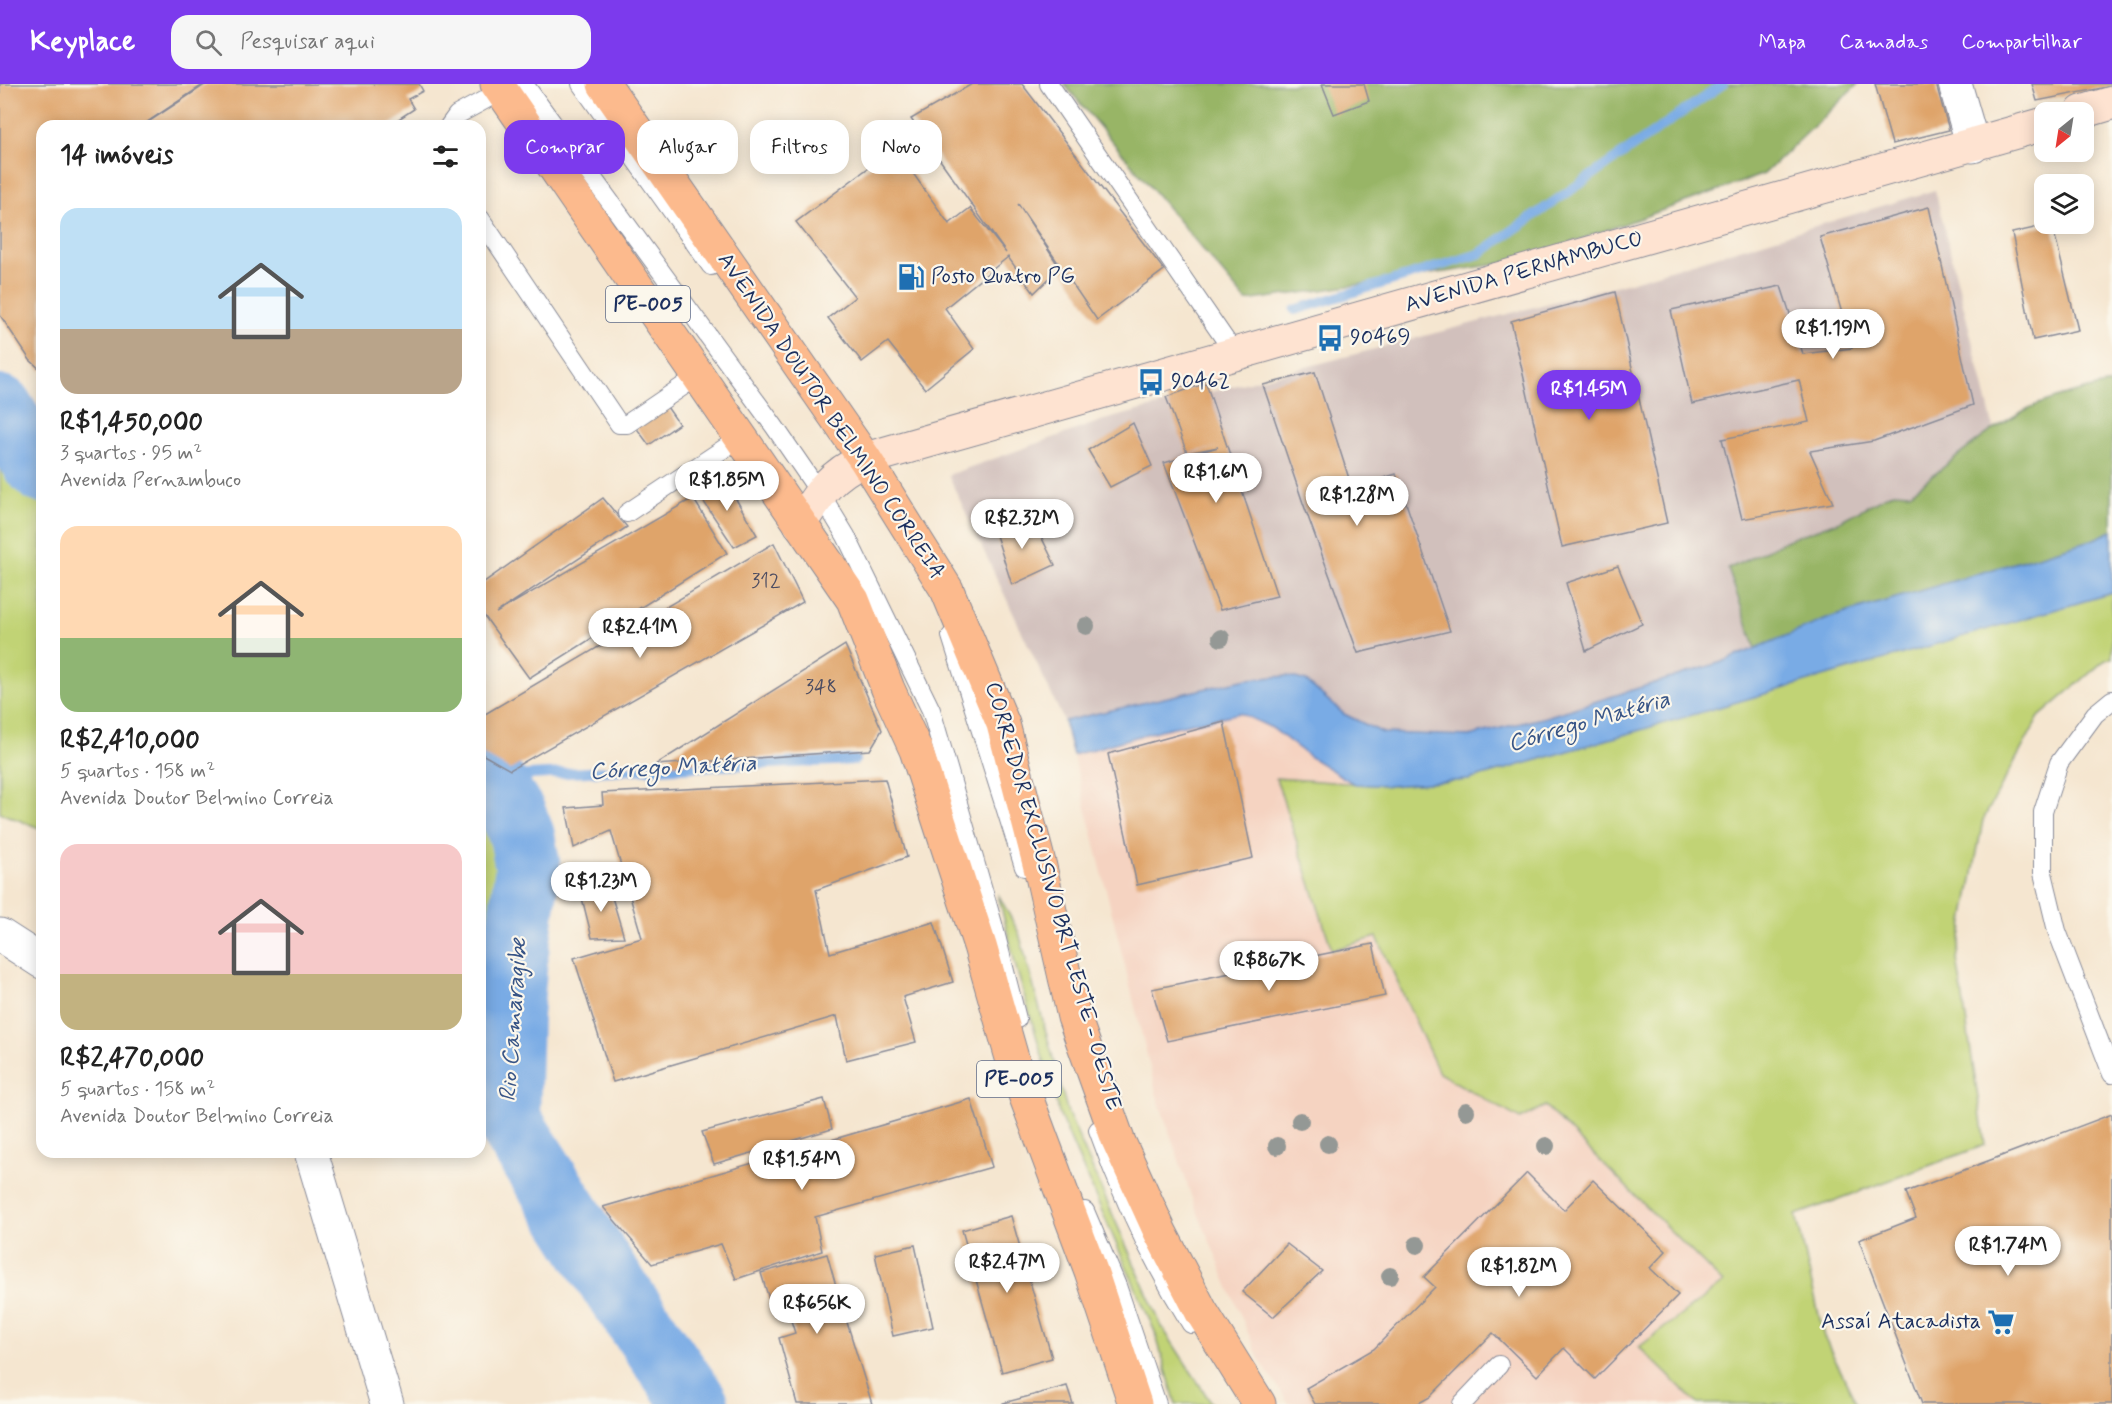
<!DOCTYPE html>
<html lang="pt">
<head>
<meta charset="utf-8">
<style>
  body { margin:0; font-family:Mynerve,sans-serif; background:#f6f6f6; color:#222; height:100vh; display:flex; flex-direction:column; font-size:22px; white-space:nowrap }
  * { box-sizing:border-box; margin:0 }
  p { font-size:20px; color:#767676 }
  .icon { flex:none; width:33px; height:33px; fill:none; stroke:currentColor; stroke-width:2; stroke-linecap:round; stroke-linejoin:round }
  .map { position:relative; flex:1; overflow:hidden }
  .sheet { position:absolute; left:36px; top:36px; width:450px; height:1038px; display:flex; flex-direction:column; background:#fff; border-radius:18px; box-shadow:0 3px 15px #0003 }
  .sheet>* { flex:none }
  .hud { position:absolute; left:504px; top:36px; width:570px; height:54px; display:flex; gap:12px }
  .needle { width:39px; rotate:210deg }
  .fabs { position:absolute; left:2034px; top:18px; display:grid; gap:12px }
  .fabs a { display:grid; place-items:center; width:60px; height:60px; border-radius:12px; background:#fff; box-shadow:0 3px 15px #0003; font-size:30px }
  .price { position:absolute; translate:-50% -51px; padding:0 14px; border-radius:21px; background:#fff; color:#222; font-size:20px; line-height:39px; filter:drop-shadow(0 2px 3px #0008) }
  .price::after { content:''; position:absolute; left:50%; top:36px; width:18px; height:14px; margin-left:-9px; background:inherit; clip-path:polygon(0 0,100% 0,50% 100%) }
  .price.on { background:#7c3aed; color:#fff }
  ul { padding:0; list-style:none }
  li { display:grid; align-content:center; gap:12px; height:318px; padding:0 24px }
  li span { display:grid; place-items:center; height:186px; border-radius:18px; color:#555 }
  li>.icon { margin-inline-start:auto }
  span .icon { width:108px; height:108px; fill:#fffc; stroke-width:1 }
  li b { font-size:26px }
  h2 { display:flex; justify-content:space-between; align-items:center; height:72px; padding:0 24px; font-size:26px }
  .pill { padding:0 21px; border-radius:18px; background:#fff; box-shadow:0 3px 15px #0003; font-size:21px; line-height:54px }
  .pill.on { background:#7c3aed; color:#fff }
  header { display:flex; align-items:center; gap:36px; box-sizing:border-box; height:84px; padding:0 30px; background:#7c3aed; color:#fff }
  header strong { font-size:28px }
  nav { display:flex; gap:33px; margin-inline-start:auto; font-size:21px }
  .search { width:420px; height:54px; background:#f6f6f6; display:flex; align-items:center; gap:15px; box-sizing:border-box; padding:0 21px; border-radius:18px; color:#767676; font-size:22px }
  .map>svg:first-child { display:block }
</style>
</head>
<body>
<header>
<strong>Keyplace</strong>
<div class="search"><svg class="icon" aria-label="search" viewBox="0 0 24 24"><circle cx="10" cy="10" r="6"/><path d="M15 15l6 6"/></svg>Pesquisar aqui</div>
<nav><a>Mapa</a><a>Camadas</a><a>Compartilhar</a></nav>
</header>
<div class="map">
<svg width="2112" height="1320" viewBox="0 0 2112 1320">
  <rect width="100%" height="100%" fill="#fbf7ec"/>
  <filter id="ink" filterUnits="userSpaceOnUse"><feTurbulence type="fractalNoise" baseFrequency=".0167" numOctaves="2"/><feDisplacementMap in="SourceGraphic" scale="12" xChannelSelector="R" yChannelSelector="G"/><feConvolveMatrix kernelMatrix="1 2 1 2 8 2 1 2 1" color-interpolation-filters="sRGB"/></filter>
  <filter id="wash" filterUnits="userSpaceOnUse"><feTurbulence type="fractalNoise" baseFrequency=".008" numOctaves="4" result="noise"/><feDisplacementMap in="SourceGraphic" scale="24" xChannelSelector="R" yChannelSelector="G"/><feGaussianBlur stdDeviation="1.35" result="paint"/><feColorMatrix in="noise" values="0 0 0 0 0 0 0 0 0 0 0 0 0 0 0 0 0 1.4 0 .05"/><feComposite in="paint" operator="in"/></filter>
  <g filter="url(#wash)">
    <rect width="100%" height="100%" fill="#f5e6d0"/>
    <polygon fill="#f5d3c1" points="1240,629 1272,644 1310,673 1354,700 1276,694 1332,865 1376,854 1439,989 1520,1035 1544,1022 1723,1200 1639,1263 1698,1320 1289,1320 1259,1275 1194,1120 1157,1012 1073,671 1160,646"/>
    <polygon fill="#d1c0bc" points="1935,106 1994,346 1910,409 1892,408 1840,437 1787,456 1728,485 1756,565 1723,578 1546,633 1469,652 1383,649 1344,630 1307,597 1288,592 1247,595 1064,637 948,391 1104,336 1630,198"/>
    <g fill="#c1d375" stroke="#6e816a" stroke-width="1.5">
      <polygon points="0,324 34,378 42,386 42,745 0,729"/>
      <polygon points="2112,509 2112,574 2104,577 2039,633 1983,736 1957,875 1985,1061 1796,1131 1824,1253 1857,1320 1698,1320 1639,1263 1723,1199 1545,1022 1520,1035 1439,989 1377,853 1332,866 1276,694 1389,702 1468,696"/>
      <polygon points="491,696 513,730 522,752 528,784 515,874 510,932 480,920 480,699"/>
      <polygon points="998,810 1019,849 1068,1029 1162,1243 1212,1320 1176,1320 1155,1248 1060,1032 1017,887"/>
    </g>
    <g fill="#98b566" stroke="#5a7262" stroke-width="1.5">
      <polygon points="1064,0 1858,0 1764,90 1520,177 1246,217"/>
      <path d="M 2112,300 L 2112,447 L 2092,456 L 1832,533 L 1756,565 L 1728,485 L 1787,456 L 1840,437 L 1893,408 L 1910,409 C 1948,381 1985,347 2027,325 C 2048,315 2089,304 2112,300 Z"/>
    </g>
    <polygon fill="#79abe5" stroke="#4a6da2" stroke-width="1.5" points="2112,447 2112,509 1468,696 1389,702 1354,700 1310,673 1272,644 1240,629 1160,646 1073,671 1064,637 1247,595 1288,592 1306,597 1344,630 1383,649 1469,652 1546,633 1722,578 1832,533 2092,456"/>
    <g fill="none" stroke-linecap="round" stroke-linejoin="round">
      <g stroke="#79abe5" stroke-width="10">
        <polyline points="1295,226 1479,170 1723,0"/>
        <polyline points="491,696 513,692 565,689 855,676"/>
      </g>
      <g stroke="#79abe5" stroke-width="66">
        <polyline points="0,324 34,378 42,386"/>
        <polyline points="480,699 491,696 513,730 522,752 528,784 515,874 510,932 507,1034 610,1196 696,1320"/>
      </g>
    </g>
    <g id="blocks">
      <g fill="#dfa46a">
        <polygon points="0,0 204,0 141,42 42,42 42,287 30,276 0,231"/>
        <polygon points="206,0 419,0 423,7 408,15 414,25 388,42 142,42"/>
        <polygon points="972,0 1022,0 1164,186 1097,236 1018,120 1060,184 1034,209 1008,173 945,224 974,265 925,305 888,258 862,278 828,234 855,213 796,138 895,64 949,140 970,124 1006,169 911,35"/>
        <polygon points="1322,0 1364,0 1369,17 1334,30"/>
        <polygon points="1875,0 1936,0 1949,46 1892,60"/>
        <polygon points="2032,0 2112,0 2112,2 2037,17"/>
        <polygon points="1929,123 1973,321 1874,357 1810,367 1833,419 1742,435 1722,355 1809,338 1799,296 1692,320 1671,226 1781,202 1803,270 1852,264 1820,153"/>
        <polygon points="2052,140 2078,246 2033,256 2012,149"/>
        <polygon points="1615,208 1667,439 1562,463 1511,237"/>
        <polygon points="1315,288 1352,404 1396,390 1450,547 1358,569 1303,419 1263,301"/>
        <polygon points="1206,299 1277,512 1220,526 1164,379 1218,363 1187,369 1166,313"/>
        <polygon points="665,320 679,340 649,361 635,342"/>
        <polygon points="1133,339 1152,382 1110,403 1088,366"/>
        <polygon points="723,393 757,451 734,463 696,406"/>
        <polygon points="603,414 627,443 496,529 693,414 727,469 529,594 480,526 480,501"/>
        <polygon points="1015,433 1018,444 1034,438 1055,481 1012,501 993,442"/>
        <polygon points="774,459 803,518 510,686 480,669 480,633"/>
        <polygon points="1618,482 1642,540 1586,567 1566,499"/>
        <polygon points="845,561 882,646 870,666 655,681"/>
        <polygon points="1224,638 1253,774 1137,801 1108,670"/>
        <polygon points="885,695 907,773 816,806 830,869 934,838 953,898 903,913 916,958 846,976 837,932 613,998 574,874 642,854 611,747 574,764 566,724 603,721 602,709"/>
        <polygon points="608,800 624,853 592,854 580,806"/>
        <polygon points="1373,860 1385,912 1167,957 1152,905"/>
        <polygon points="824,1015 832,1045 714,1080 702,1048"/>
        <polygon points="971,1015 992,1083 815,1133 822,1167 736,1195 721,1160 652,1180 603,1123"/>
        <polygon points="2112,1030 2112,1320 1922,1320 1859,1156 1916,1134 1906,1108"/>
        <polygon points="1527,1089 1564,1126 1593,1096 1666,1167 1650,1184 1678,1211 1595,1295 1564,1264 1537,1292 1493,1249 1430,1313 1417,1320 1315,1320 1306,1304 1374,1265 1435,1203 1424,1193"/>
        <polygon points="1011,1132 1052,1274 1002,1288 962,1146"/>
        <polygon points="1287,1160 1322,1187 1273,1233 1242,1208"/>
        <polygon points="915,1161 933,1243 893,1252 875,1170"/>
        <polygon points="827,1170 838,1209 872,1320 797,1320 779,1254 795,1249 787,1224 773,1228 761,1189"/>
        <polygon points="1067,1302 1073,1320 1003,1320 1003,1319"/>
      </g>
    </g>
  </g>
  <g filter="url(#ink)">
    <use href="#blocks" fill-opacity="0" stroke="#888a97" stroke-width="1.5"/>
    <g fill="none" stroke-linecap="round" stroke-linejoin="round">
      <defs>
        <g id="lane">
          <polyline points="524,0 774,342 820,409 846,452 931,626 993,840 1017,935"/>
          <polyline points="581,0 711,182"/>
          <polyline points="1049,0 1235,270"/>
          <polyline points="449,42 457,31 501,7"/>
          <polyline points="480,134 619,340 627,340 698,292"/>
          <polyline points="627,429 740,354"/>
          <polyline points="951,552 1024,783"/>
          <polyline points="2112,616 2095,630 2059,679 2043,728 2043,789 2057,847 2112,990"/>
          <path d="M 1098,1046 C 1122,1114 1153,1179 1191,1240"/>
          <polyline points="1085,1127 1117,1202 1157,1320"/>
          <polyline points="1462,1320 1499,1281"/>
        </g>
        <g id="street">
          <polyline points="1955,0 1973,62"/>
          <polyline points="0,851 42,878"/>
          <polyline points="311,1068 387,1320"/>
        </g>
        <g id="secondary">
          <polyline points="2082,28 2112,19"/>
          <path d="M 800,440 C 819,409 831,390 865,375 L 2044,40"/>
        </g>
        <g id="primary">
          <polyline points="497,0 853,516 888,605 916,666 980,862 1014,981 1091,1187 1135,1320"/>
          <polyline points="604,0 865,375 947,506 1003,640 1040,783 1074,933 1118,1056 1160,1148 1201,1227 1259,1320"/>
        </g>
      </defs>
      <use href="#lane" stroke="#888a97" stroke-width="20"/>
      <use href="#street" stroke="#888a97" stroke-width="35"/>
      <use href="#secondary" stroke="#888a97" stroke-width="35"/>
      <use href="#primary" stroke="#888a97" stroke-width="35"/>
      <use href="#lane" stroke="#fff" stroke-width="18"/>
      <use href="#street" stroke="#fff" stroke-width="33"/>
      <use href="#secondary" stroke="#fee3d1" stroke-width="33"/>
      <use href="#primary" stroke="#fcba8d" stroke-width="33"/>
    </g>
    <g fill="#949895">
      <circle cx="1086" cy="542" r="9"/>
      <circle cx="1221" cy="554" r="9"/>
      <circle cx="1466" cy="1027" r="9"/>
      <circle cx="1300" cy="1037" r="9"/>
      <circle cx="1328" cy="1060" r="9"/>
      <circle cx="1277" cy="1062" r="9"/>
      <circle cx="1546" cy="1062" r="9"/>
      <circle cx="1417" cy="1161" r="9"/>
      <circle cx="1390" cy="1192" r="9"/>
    </g>
  </g>
  <defs>
    <symbol id="fuel-bare" viewBox="-9 -9 18 18"><path d="M-5.5-6h7V0h2V4h1.3V-2.5L3-4.5l.8-.8L6-3V5H2.5V1h-1V6h-7ZM-4.2-4.7v3.2H.2V-4.7Z" fill="#1f6fb2" stroke="#fbf7ec" stroke-width="2.5" paint-order="stroke"/></symbol>
    <symbol id="bus-bare" viewBox="-9 -9 18 18"><path d="M-5-6H5V4H4V6H2V4H-2V6H-4V4H-5ZM-3.5-4V0h7V-4ZM-3.5 1.2v1.5H-2V1.2ZM2 1.2v1.5H3.5V1.2Z" fill="#1f6fb2" stroke="#fbf7ec" stroke-width="2.5" paint-order="stroke"/></symbol>
    <symbol id="supermarket-bare" viewBox="-9 -9 18 18"><path d="M-6-5.5h2.5l.6 2H6L4.5 2H-2.5L-4.4-4H-6ZM-1.5 3.2a1.3 1.3 0 1 0 .1 0ZM3 3.2a1.3 1.3 0 1 0 .1 0Z" fill="#1f6fb2" stroke="#fbf7ec" stroke-width="2.5" paint-order="stroke"/></symbol>
  </defs>
  <g fill-rule="evenodd">
    <use href="#fuel-bare" x="892" y="174" width="38" height="38"/>
    <use href="#bus-bare" x="1311" y="235" width="38" height="38"/>
    <use href="#bus-bare" x="1132" y="279" width="38" height="38"/>
    <use href="#supermarket-bare" x="1982" y="1219" width="38" height="38"/>
  </g>
  <g text-anchor="middle" dominant-baseline="central" stroke-width="4.5" stroke-linejoin="round" paint-order="stroke">
    <g font-size="20" fill="#4c4c61">
      <text x="766" y="497">312</text>
      <text x="821" y="603">348</text>
    </g>
    <g fill="#fbf7ec" stroke="#5e6b89" stroke-width="1.5">
      <rect x="606" y="202" width="84" height="36" rx="4.5"/>
      <rect x="977" y="977" width="84" height="36" rx="4.5"/>
    </g>
    <g font-size="21" font-weight="bold" fill="#1b2f5e">
      <text x="648" y="220">PE-005</text>
      <text x="1019" y="995">PE-005</text>
    </g>
    <g font-size="22" fill="#1b2f5e" stroke="#fbf7ec">
      <text transform="translate(1524 188) rotate(-16)">AVENIDA PERNAMBUCO</text>
      <text transform="translate(831 332) rotate(56)">AVENIDA DOUTOR BELMINO CORREIA</text>
      <text transform="translate(1053 812) rotate(74)">CORREDOR EXCLUSIVO BRT LESTE - OESTE</text>
    </g>
    <g font-size="22" fill="#1b2f5e" stroke="#fbf7ec" text-anchor="start">
      <text x="931" y="193">Posto Quatro PG</text>
      <text x="1350" y="254">90469</text>
      <text x="1171" y="298">90462</text>
      <text x="1981" y="1238" text-anchor="end">Assaí Atacadista</text>
    </g>
    <g font-size="24" font-style="italic" fill="#375486" stroke="#fbf7ec">
      <text transform="translate(1589 638) rotate(-16)">Córrego Matéria</text>
      <text transform="translate(673 684) rotate(-3)">Córrego Matéria</text>
      <text transform="translate(514 936) rotate(-86)">Rio Camaragibe</text>
    </g>
  </g>
</svg>
<div class="fabs">
<a><svg class="needle" viewBox="-14 -14 28 28"><path d="M0-13l5 13h-10z" fill="#e53935"/><path d="M0 13l5-13h-10z" fill="#767676"/></svg></a>
<a><svg class="icon" aria-label="layers" viewBox="0 0 24 24"><path d="M12 4l9 5-9 5-9-5zM3 14l9 5 9-5"/></svg></a>
</div>
<b class="price" style="left:1833px;top:276px">R$1.19M</b>
<b class="price on" style="left:1589px;top:337px">R$1.45M</b>
<b class="price" style="left:1216px;top:420px">R$1.6M</b>
<b class="price" style="left:727px;top:428px">R$1.85M</b>
<b class="price" style="left:1357px;top:443px">R$1.28M</b>
<b class="price" style="left:1022px;top:466px">R$2.32M</b>
<b class="price" style="left:640px;top:575px">R$2.41M</b>
<b class="price" style="left:601px;top:829px">R$1.23M</b>
<b class="price" style="left:1269px;top:908px">R$867K</b>
<b class="price" style="left:802px;top:1107px">R$1.54M</b>
<b class="price" style="left:2008px;top:1193px">R$1.74M</b>
<b class="price" style="left:1007px;top:1210px">R$2.47M</b>
<b class="price" style="left:1519px;top:1214px">R$1.82M</b>
<b class="price" style="left:817px;top:1251px">R$656K</b>
<div class="hud">
<a class="pill on">Comprar</a>
<a class="pill">Alugar</a>
<a class="pill">Filtros</a>
<a class="pill">Novo</a>
</div>
<section class="sheet">
<h2>14 imóveis<svg class="icon" aria-label="filters" viewBox="0 0 24 24"><path d="M4 7h16M4 17h16"/><circle cx="9" cy="7" r="2"/><circle cx="15" cy="17" r="2"/></svg></h2>
<ul>
<li><span style="background:linear-gradient(#bfe0f5 65%,#b9a48a 0)"><svg class="icon" aria-label="home" viewBox="0 0 24 24"><path d="M3 11l9-7 9 7M6 9v11h12V9"/></svg></span><div><b>R$1,450,000</b><p>3 quartos · 95 m²</p><p>Avenida Pernambuco</p></div></li>
<li><span style="background:linear-gradient(#ffd9b3 60%,#8fb573 0)"><svg class="icon" aria-label="home" viewBox="0 0 24 24"><path d="M3 11l9-7 9 7M6 9v11h12V9"/></svg></span><div><b>R$2,410,000</b><p>5 quartos · 158 m²</p><p>Avenida Doutor Belmino Correia</p></div></li>
<li><span style="background:linear-gradient(#f6c9c9 70%,#c2b280 0)"><svg class="icon" aria-label="home" viewBox="0 0 24 24"><path d="M3 11l9-7 9 7M6 9v11h12V9"/></svg></span><div><b>R$2,470,000</b><p>5 quartos · 158 m²</p><p>Avenida Doutor Belmino Correia</p></div></li>
</ul>
</section>
</div>
</body>
</html>
